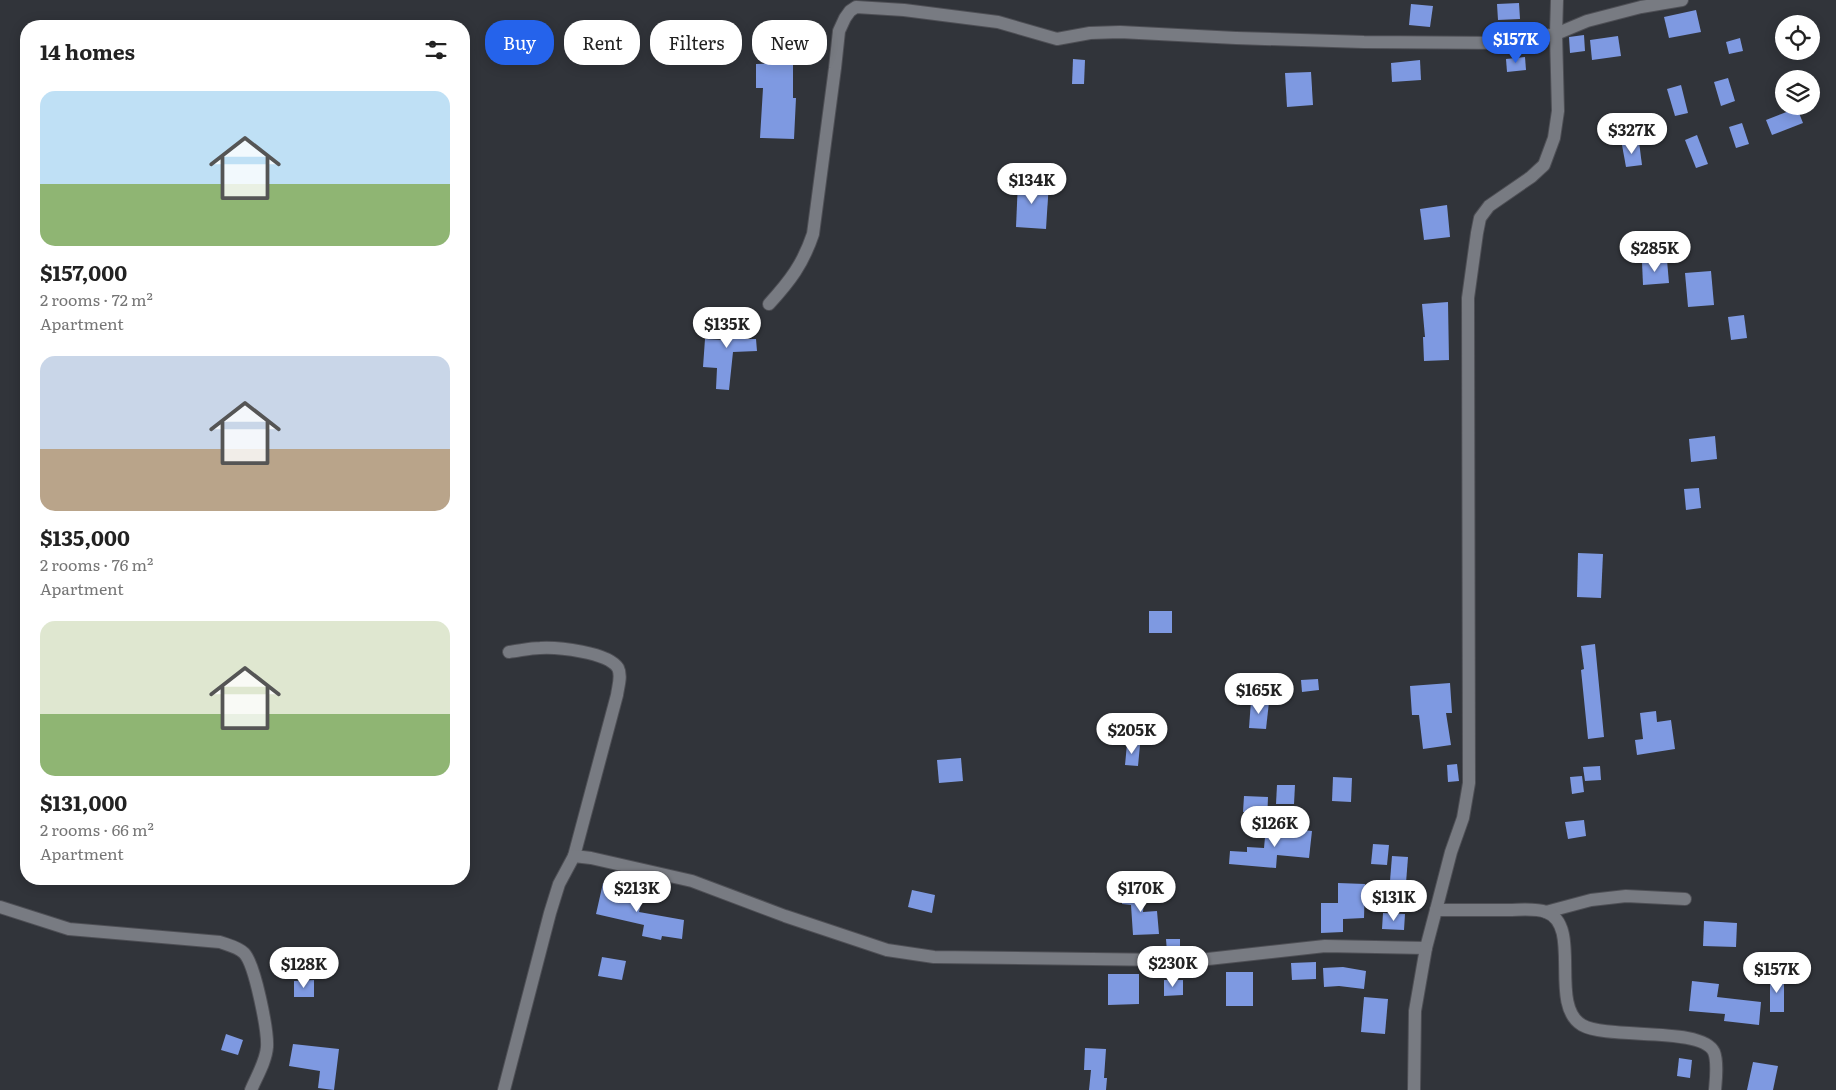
<!DOCTYPE html>
<html lang="en">
<head>
<meta charset="utf-8">
<style>
  body { margin:0; font-family:Literata,serif; background:#f2f2f2; color:#222; height:100vh; display:flex; flex-direction:column; font-size:19px; white-space:nowrap }
  * { box-sizing:border-box; margin:0 }
  p { font-size:16px; color:#767676 }
  .icon { flex:none; width:28px; height:28px; fill:none; stroke:currentColor; stroke-width:2; stroke-linecap:round; stroke-linejoin:round }
  .map { position:relative; flex:1; overflow:hidden }
  .panel { position:absolute; left:20px; top:20px; width:450px; height:865px; display:flex; flex-direction:column; background:#fff; border-radius:20px; box-shadow:0 2px 12px #0003 }
  .panel>* { flex:none }
  .hud { position:absolute; left:485px; top:20px; width:475px; height:45px; display:flex; gap:10px }
  .tools { position:absolute; left:1775px; top:15px; display:grid; gap:10px }
  .tools a { display:grid; place-items:center; width:45px; height:45px; border-radius:50%; background:#fff; box-shadow:0 2px 12px #0003; font-size:25px }
  .price { position:absolute; translate:-50% -42px; padding:0 11px; border-radius:18px; background:#fff; color:#222; font-size:16px; line-height:32px; filter:drop-shadow(0 1px 2px #0008) }
  .price::after { content:''; position:absolute; left:50%; top:30px; width:15px; height:11px; margin-left:-8px; background:inherit; clip-path:polygon(0 0,100% 0,50% 100%) }
  .price.active { background:#2563eb; color:#fff }
  ul { padding:0; list-style:none }
  li { display:grid; align-content:center; gap:10px; height:265px; padding:0 20px }
  li span { display:grid; place-items:center; height:155px; border-radius:15px; color:#555 }
  li>.icon { margin-inline-start:auto }
  span .icon { width:90px; height:90px; fill:#fffc; stroke-width:1 }
  li b { font-size:21px }
  h2 { display:flex; justify-content:space-between; align-items:center; height:60px; padding:0 20px; font-size:21px }
  .pill { padding:0 18px; border-radius:20px; background:#fff; box-shadow:0 2px 12px #0003; font-size:18px; line-height:45px }
  .pill.active { background:#2563eb; color:#fff }
  .map>svg:first-child { display:block }
</style>
</head>
<body>
<div class="map">
<svg width="1836" height="1090" viewBox="0 0 1836 1090">
  <rect width="100%" height="100%" fill="#31343a"/>
  <g fill="#7e99e1">
    <polygon points="1519,3 1520,19 1498,20 1497,4"/>
    <polygon points="1411,4 1433,6 1430,27 1409,25"/>
    <polygon points="1696,10 1701,32 1669,38 1664,17"/>
    <polygon points="1584,35 1585,51 1570,53 1569,37"/>
    <polygon points="1618,36 1621,56 1592,60 1590,40"/>
    <polygon points="1740,38 1743,51 1729,54 1726,42"/>
    <polygon points="1525,57 1526,70 1507,72 1506,59"/>
    <polygon points="1073,59 1085,60 1084,84 1072,84"/>
    <polygon points="1420,60 1421,80 1392,82 1391,63"/>
    <polygon points="793,63 793,98 796,98 794,139 760,138 763,88 756,88 756,64"/>
    <polygon points="1311,72 1313,105 1287,107 1285,73"/>
    <polygon points="1728,78 1735,101 1721,106 1714,82"/>
    <polygon points="1681,85 1688,113 1675,116 1667,89"/>
    <polygon points="1797,108 1803,123 1772,135 1766,120"/>
    <polygon points="1742,123 1749,144 1736,148 1729,127"/>
    <polygon points="1697,135 1708,164 1696,168 1685,140"/>
    <polygon points="1639,142 1642,165 1626,167 1622,145"/>
    <polygon points="1018,181 1049,182 1046,229 1016,227"/>
    <polygon points="1447,205 1450,237 1424,240 1420,209"/>
    <polygon points="1667,260 1669,283 1643,285 1642,262"/>
    <polygon points="1711,271 1714,305 1688,307 1685,273"/>
    <polygon points="1448,302 1449,360 1424,361 1423,337 1425,337 1422,304"/>
    <polygon points="726,307 741,308 738,339 756,339 757,351 733,352 729,390 716,389 717,368 703,367 705,339 723,340"/>
    <polygon points="1744,315 1747,338 1731,340 1728,317"/>
    <polygon points="1715,436 1717,459 1691,462 1689,439"/>
    <polygon points="1699,488 1701,508 1686,510 1684,489"/>
    <polygon points="1578,553 1603,554 1601,598 1577,597"/>
    <rect x="1149" y="611" width="23" height="22"/>
    <polygon points="1595,644 1604,737 1588,739 1581,670 1584,669 1581,646"/>
    <polygon points="1318,679 1319,690 1302,692 1301,680"/>
    <polygon points="1450,683 1452,713 1446,713 1451,745 1423,749 1419,715 1412,715 1410,686"/>
    <polygon points="1251,701 1269,702 1266,729 1249,728"/>
    <polygon points="1656,711 1657,722 1671,720 1675,749 1637,755 1635,740 1643,739 1640,713"/>
    <polygon points="1127,744 1140,745 1138,766 1125,765"/>
    <polygon points="961,758 963,781 939,783 937,760"/>
    <polygon points="1457,764 1459,781 1448,782 1447,765"/>
    <polygon points="1600,766 1601,780 1585,781 1583,767"/>
    <polygon points="1582,776 1584,792 1572,794 1570,777"/>
    <polygon points="1333,777 1352,778 1351,802 1332,801"/>
    <polygon points="1277,785 1295,785 1294,804 1276,804"/>
    <polygon points="1244,796 1268,797 1267,822 1252,822 1252,812 1243,812"/>
    <polygon points="1584,820 1586,836 1568,839 1565,822"/>
    <polygon points="1266,827 1312,831 1309,858 1277,855 1276,868 1229,864 1230,851 1247,852 1247,847 1264,848"/>
    <polygon points="1373,844 1389,845 1387,865 1371,864"/>
    <polygon points="1392,856 1408,857 1406,883 1390,881"/>
    <polygon points="603,883 644,892 639,912 684,920 682,939 662,936 661,940 642,936 644,925 596,914"/>
    <polygon points="1338,883 1365,884 1364,918 1343,919 1343,932 1321,933 1321,903 1338,903"/>
    <polygon points="1124,888 1145,890 1143,912 1157,911 1159,934 1133,935 1131,905 1122,904"/>
    <polygon points="912,890 935,895 932,913 908,907"/>
    <polygon points="1383,913 1405,914 1404,930 1382,929"/>
    <polygon points="1704,921 1737,923 1736,947 1703,946"/>
    <polygon points="1166,939 1180,939 1180,952 1167,952"/>
    <polygon points="602,957 626,961 622,980 598,976"/>
    <polygon points="1316,962 1316,979 1292,980 1291,963"/>
    <polygon points="1343,967 1366,971 1364,989 1339,986 1324,987 1323,968"/>
    <rect x="1226" y="972" width="27" height="34"/>
    <polygon points="1108,974 1139,974 1139,1004 1108,1005"/>
    <rect x="1770" y="975" width="14" height="37"/>
    <polygon points="314,980 314,997 294,997 294,981"/>
    <polygon points="1164,980 1183,980 1183,995 1164,996"/>
    <polygon points="1692,981 1719,984 1717,997 1761,1002 1759,1025 1724,1021 1725,1014 1689,1011"/>
    <polygon points="1364,997 1388,999 1385,1034 1361,1032"/>
    <polygon points="226,1034 243,1040 238,1055 221,1050"/>
    <polygon points="293,1044 339,1049 334,1090 318,1088 320,1071 289,1066"/>
    <polygon points="1085,1048 1106,1049 1104,1078 1107,1078 1106,1090 1089,1090 1091,1070 1084,1070"/>
    <polygon points="1679,1058 1692,1060 1690,1078 1677,1076"/>
    <polygon points="1753,1062 1778,1066 1773,1090 1747,1090"/>
  </g>
  <g fill="none" stroke-linecap="round" stroke-linejoin="round">
    <defs>
      <g id="minor">
        <path d="M 769,304 C 790,281 803,264 813,234 L 835,68 L 839,31 L 845,18 L 850,11 L 856,7 L 904,10 L 998,22 L 1057,39 L 1090,33 L 1120,32 L 1236,38 L 1364,42 L 1508,43 L 1556,34 L 1587,21 L 1641,7 L 1682,0"/>
        <path d="M 509,652 C 519,651 530,648 540,648 C 557,647 608,652 618,668 C 622,676 618,687 617,695 L 574,856"/>
        <path d="M 0,907 L 69,929 L 220,942 C 228,945 238,947 244,953 C 255,964 268,1031 267,1047 C 266,1061 257,1076 251,1090"/>
        <polyline points="1436,910 1451,852 1463,818 1469,783 1468,298 1477,233 1480,218 1489,206 1531,177 1544,165 1554,138 1558,111 1556,34 1557,0"/>
        <polyline points="1546,912 1591,900 1626,896 1685,899"/>
        <path d="M 504,1090 L 550,913 L 559,884 L 574,856 L 591,858 L 692,881 L 785,916 L 887,950 L 934,957 L 1168,960 L 1208,959 L 1325,946 L 1426,948 L 1436,910 C 1460,910 1484,910 1508,910 C 1520,910 1535,908 1546,912 C 1583,925 1548,1005 1582,1025 C 1608,1040 1702,1026 1714,1052 C 1718,1062 1716,1079 1715,1090"/>
        <polyline points="1414,1090 1415,1011 1426,948"/>
      </g>
    </defs>
    <use href="#minor" stroke="#4e4f55" stroke-width="14"/>
    <use href="#minor" stroke="#787b82" stroke-width="12"/>
  </g>
</svg>
<div class="tools">
<a><svg class="icon" aria-label="locate" viewBox="0 0 24 24"><circle cx="12" cy="12" r="6"/><path d="M12 2v4M12 18v4M2 12h4M18 12h4"/></svg></a>
<a><svg class="icon" aria-label="layers" viewBox="0 0 24 24"><path d="M12 4l9 5-9 5-9-5zM3 14l9 5 9-5"/></svg></a>
</div>
<b class="price active" style="left:1516px;top:64px">$157K</b>
<b class="price" style="left:1632px;top:155px">$327K</b>
<b class="price" style="left:1032px;top:205px">$134K</b>
<b class="price" style="left:1655px;top:273px">$285K</b>
<b class="price" style="left:727px;top:349px">$135K</b>
<b class="price" style="left:1259px;top:715px">$165K</b>
<b class="price" style="left:1132px;top:755px">$205K</b>
<b class="price" style="left:1275px;top:848px">$126K</b>
<b class="price" style="left:637px;top:913px">$213K</b>
<b class="price" style="left:1141px;top:913px">$170K</b>
<b class="price" style="left:1394px;top:922px">$131K</b>
<b class="price" style="left:1173px;top:988px">$230K</b>
<b class="price" style="left:304px;top:989px">$128K</b>
<b class="price" style="left:1777px;top:994px">$157K</b>
<div class="hud">
<a class="pill active">Buy</a>
<a class="pill">Rent</a>
<a class="pill">Filters</a>
<a class="pill">New</a>
</div>
<section class="panel">
<h2>14 homes<svg class="icon" aria-label="filters" viewBox="0 0 24 24"><path d="M4 7h16M4 17h16"/><circle cx="9" cy="7" r="2"/><circle cx="15" cy="17" r="2"/></svg></h2>
<ul>
<li><span style="background:linear-gradient(#bfe0f5 60%,#8fb573 0)"><svg class="icon" aria-label="home" viewBox="0 0 24 24"><path d="M3 11l9-7 9 7M6 9v11h12V9"/></svg></span><div><b>$157,000</b><p>2 rooms · 72 m²</p><p>Apartment</p></div></li>
<li><span style="background:linear-gradient(#c9d6e8 60%,#b9a48a 0)"><svg class="icon" aria-label="home" viewBox="0 0 24 24"><path d="M3 11l9-7 9 7M6 9v11h12V9"/></svg></span><div><b>$135,000</b><p>2 rooms · 76 m²</p><p>Apartment</p></div></li>
<li><span style="background:linear-gradient(#dfe7d0 60%,#8fb573 0)"><svg class="icon" aria-label="home" viewBox="0 0 24 24"><path d="M3 11l9-7 9 7M6 9v11h12V9"/></svg></span><div><b>$131,000</b><p>2 rooms · 66 m²</p><p>Apartment</p></div></li>
</ul>
</section>
</div>
</body>
</html>
